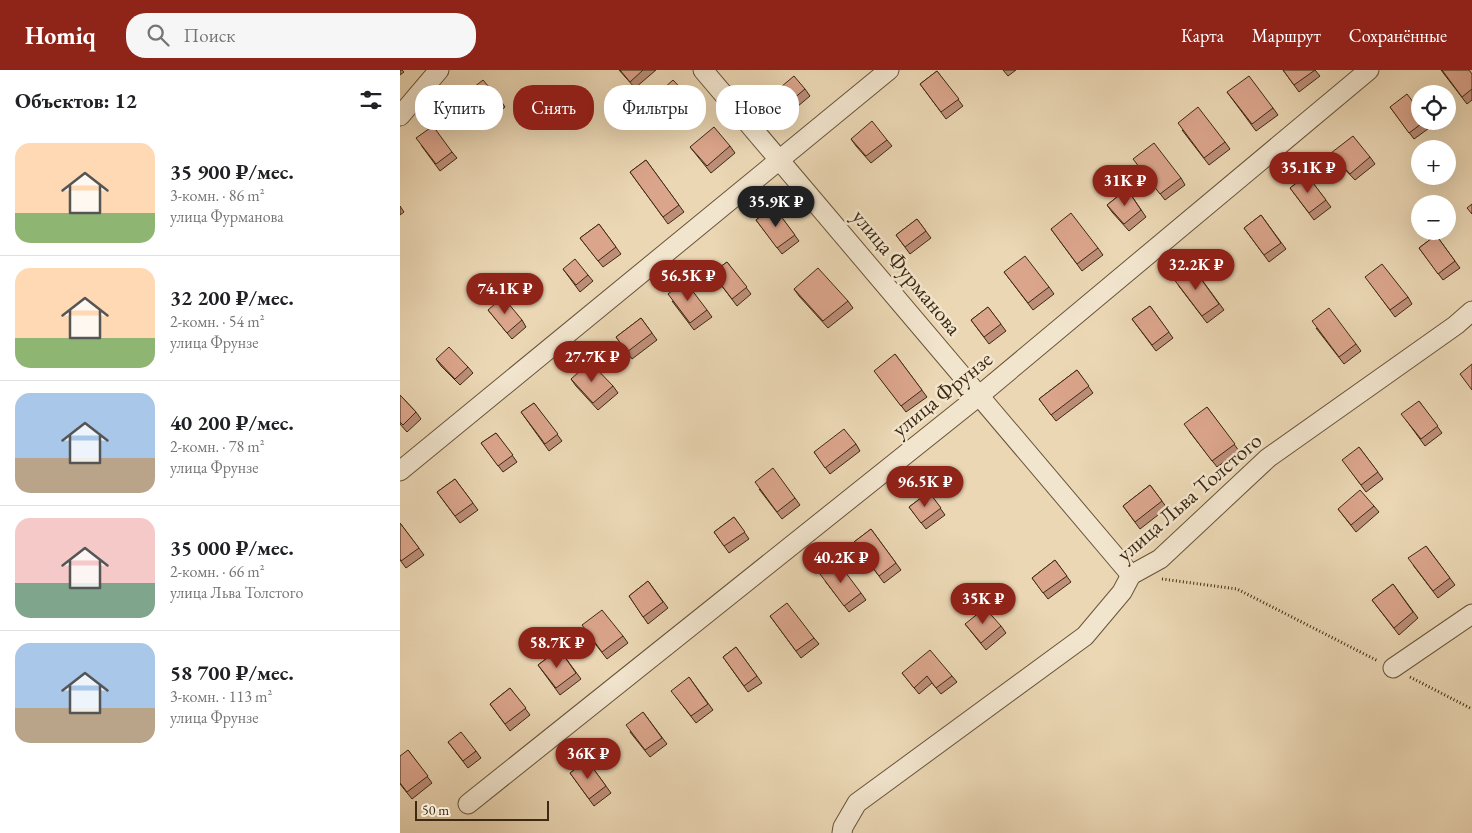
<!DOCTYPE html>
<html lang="ru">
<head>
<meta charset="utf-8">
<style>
  body { margin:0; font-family:"EB Garamond",serif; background:#f6f6f6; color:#202124; height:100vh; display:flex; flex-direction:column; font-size:19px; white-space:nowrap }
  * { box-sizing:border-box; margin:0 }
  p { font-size:16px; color:#757577 }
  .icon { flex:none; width:28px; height:28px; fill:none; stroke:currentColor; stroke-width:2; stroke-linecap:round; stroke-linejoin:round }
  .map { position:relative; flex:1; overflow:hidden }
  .panel { display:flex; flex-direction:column; background:#fff; width:400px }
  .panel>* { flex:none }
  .hud { position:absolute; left:15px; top:15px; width:475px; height:45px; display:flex; gap:10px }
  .fabs { position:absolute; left:1011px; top:15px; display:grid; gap:10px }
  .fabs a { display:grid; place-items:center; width:45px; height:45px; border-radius:50%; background:#fff; box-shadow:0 5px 20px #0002; font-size:25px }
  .scale { position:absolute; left:15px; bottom:12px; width:134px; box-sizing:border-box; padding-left:5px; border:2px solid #3e2912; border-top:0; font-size:14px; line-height:18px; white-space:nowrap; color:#3e2912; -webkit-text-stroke:4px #f2e5ce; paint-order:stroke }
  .price { position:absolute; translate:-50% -42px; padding:0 11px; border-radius:18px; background:#8f2418; color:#fff; font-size:16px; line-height:32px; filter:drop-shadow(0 1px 2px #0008) }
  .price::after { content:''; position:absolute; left:50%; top:30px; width:15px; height:11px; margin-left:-8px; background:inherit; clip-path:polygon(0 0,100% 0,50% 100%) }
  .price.current { background:#222; color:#fff }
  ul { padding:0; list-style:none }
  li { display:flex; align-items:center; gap:15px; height:125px; padding:0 15px }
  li+li { border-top:1px solid #e0e0e0 }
  li span { display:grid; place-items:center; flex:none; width:140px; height:100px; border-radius:15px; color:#555 }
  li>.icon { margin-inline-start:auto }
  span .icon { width:60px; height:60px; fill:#fffc; stroke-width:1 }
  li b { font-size:21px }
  h2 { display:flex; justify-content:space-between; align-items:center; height:60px; padding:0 15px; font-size:21px }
  .chip { padding:0 18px; border-radius:20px; background:#fff; box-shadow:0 5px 20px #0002; font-size:18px; line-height:45px }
  .chip.current { background:#8f2418; color:#fff }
  header { display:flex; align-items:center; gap:30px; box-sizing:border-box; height:70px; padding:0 25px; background:#8f2418; color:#fff }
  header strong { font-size:24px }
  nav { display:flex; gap:28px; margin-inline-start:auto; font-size:18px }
  .search { width:350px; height:45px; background:#f6f6f6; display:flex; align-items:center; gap:12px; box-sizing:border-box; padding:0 18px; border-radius:20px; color:#757577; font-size:19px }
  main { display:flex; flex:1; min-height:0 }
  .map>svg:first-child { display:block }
</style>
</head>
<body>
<header>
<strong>Homiq</strong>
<div class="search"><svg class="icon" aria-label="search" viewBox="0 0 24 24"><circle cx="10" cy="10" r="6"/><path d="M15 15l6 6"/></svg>Поиск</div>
<nav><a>Карта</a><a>Маршрут</a><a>Сохранённые</a></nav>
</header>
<main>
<section class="panel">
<h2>Объектов: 12<svg class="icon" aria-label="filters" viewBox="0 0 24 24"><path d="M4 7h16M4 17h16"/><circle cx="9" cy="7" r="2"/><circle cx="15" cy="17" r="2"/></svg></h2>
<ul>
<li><span style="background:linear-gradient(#ffd9b3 70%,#8fb573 0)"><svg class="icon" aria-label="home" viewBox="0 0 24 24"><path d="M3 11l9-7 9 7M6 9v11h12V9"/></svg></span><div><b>35 900 ₽/мес.</b><p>3-комн. · 86 m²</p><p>улица Фурманова</p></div></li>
<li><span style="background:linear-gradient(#ffd9b3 70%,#8fb573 0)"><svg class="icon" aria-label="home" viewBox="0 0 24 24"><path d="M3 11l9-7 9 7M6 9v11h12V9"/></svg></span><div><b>32 200 ₽/мес.</b><p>2-комн. · 54 m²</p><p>улица Фрунзе</p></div></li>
<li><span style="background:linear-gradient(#a9c7e8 65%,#b9a48a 0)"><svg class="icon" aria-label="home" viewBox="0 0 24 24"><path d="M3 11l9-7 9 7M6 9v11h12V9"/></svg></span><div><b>40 200 ₽/мес.</b><p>2-комн. · 78 m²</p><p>улица Фрунзе</p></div></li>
<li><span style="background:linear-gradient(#f6c9c9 65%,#7fa58c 0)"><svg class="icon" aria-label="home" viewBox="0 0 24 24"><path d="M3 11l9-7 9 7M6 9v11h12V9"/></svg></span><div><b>35 000 ₽/мес.</b><p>2-комн. · 66 m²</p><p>улица Льва Толстого</p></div></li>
<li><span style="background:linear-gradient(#a9c7e8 65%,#b9a48a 0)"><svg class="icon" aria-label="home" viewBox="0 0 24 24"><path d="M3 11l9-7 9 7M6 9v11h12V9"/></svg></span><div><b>58 700 ₽/мес.</b><p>3-комн. · 113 m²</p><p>улица Фрунзе</p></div></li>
</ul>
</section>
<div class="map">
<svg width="1072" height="763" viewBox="0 0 1072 763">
  <rect width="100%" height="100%" fill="#ebd7b4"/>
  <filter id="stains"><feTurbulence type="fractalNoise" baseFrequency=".004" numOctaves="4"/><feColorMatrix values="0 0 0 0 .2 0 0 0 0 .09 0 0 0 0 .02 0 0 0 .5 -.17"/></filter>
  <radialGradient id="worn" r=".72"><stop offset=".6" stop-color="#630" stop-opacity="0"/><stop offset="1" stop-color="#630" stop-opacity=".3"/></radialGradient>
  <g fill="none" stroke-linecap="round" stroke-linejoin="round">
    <defs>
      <g id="street">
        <polyline points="303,0 731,505"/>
        <polyline points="0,46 39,0"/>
        <polyline points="0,401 489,0"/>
        <polyline points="993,598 1072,544"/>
        <polyline points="68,734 580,325 969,0"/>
        <polyline points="442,763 443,757 457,733 685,566 722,522 731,505 760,489 868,388 1056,255 1072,241"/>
      </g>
    </defs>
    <use href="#street" stroke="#69543a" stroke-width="21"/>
    <g stroke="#3e2912" stroke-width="3" stroke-dasharray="1 2.5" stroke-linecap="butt">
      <polyline points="762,509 837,519 978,591"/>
      <polyline points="1010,607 1072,639"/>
    </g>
    <use href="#street" stroke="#f2e5ce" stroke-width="19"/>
  </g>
  <g fill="#bc8e78" stroke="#3e2912">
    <polygon points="0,0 2,0 4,2 0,5"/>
    <polygon points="219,0 256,0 235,18"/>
    <polygon points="603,0 616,0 608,6"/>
    <polygon points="883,0 915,0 920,6 899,22"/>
    <polygon points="1041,0 1072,4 1072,30 1067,34"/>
    <polygon points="537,1 563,36 546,49 520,14"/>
    <polygon points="405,19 410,26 385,47 369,27"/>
    <polygon points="827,22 873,38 878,45 856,61"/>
    <polygon points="64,25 101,31 105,37 87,53"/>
    <polygon points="289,27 293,34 273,52 257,35 253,28"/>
    <polygon points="990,37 1020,51 1028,51 1032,56 1014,69"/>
    <polygon points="782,60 825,72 830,79 809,95"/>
    <polygon points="451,69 487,70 492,76 471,93 456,76"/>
    <polygon points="21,75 52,82 57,88 40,101"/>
    <polygon points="330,76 335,83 311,103 290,77"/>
    <polygon points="931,83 970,87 975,94 955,110 936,90"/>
    <polygon points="246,90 284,142 268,154 230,102"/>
    <polygon points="738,95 781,108 785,115 765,130"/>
    <polygon points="907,105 931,137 914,150 890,118"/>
    <polygon points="727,119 746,147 729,161 712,142 707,135"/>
    <polygon points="0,136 4,142 0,145"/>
    <polygon points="374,137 399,171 382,184 356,150"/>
    <polygon points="861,145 886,179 869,192 844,158"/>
    <polygon points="517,149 531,168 510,184 496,165"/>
    <polygon points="199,154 221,184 203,197 180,168"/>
    <polygon points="651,159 698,178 703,185 682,201"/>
    <polygon points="1036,165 1060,198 1043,210 1019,178"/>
    <polygon points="327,192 351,224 337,236 312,203"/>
    <polygon points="791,195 824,240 807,253 778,215"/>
    <polygon points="163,199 188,205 193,211 180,222"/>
    <polygon points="604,202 649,217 654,224 633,240"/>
    <polygon points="970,213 1008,227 1012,234 995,247"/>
    <polygon points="394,219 448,231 453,238 428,258 399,226"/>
    <polygon points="272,231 307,240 312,247 294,260"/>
    <polygon points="750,236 773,268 756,281 732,249"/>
    <polygon points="588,237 606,261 589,274 571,250"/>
    <polygon points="88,240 122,250 126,257 112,269"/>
    <polygon points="241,248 257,270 232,289 216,267"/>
    <polygon points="916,258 956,274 961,281 944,294"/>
    <polygon points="495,284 527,327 506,342 479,307"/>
    <polygon points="36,289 68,297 73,303 60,315 41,296"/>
    <polygon points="677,300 693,323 656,351 639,329"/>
    <polygon points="171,309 213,316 218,323 198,340 176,316"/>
    <polygon points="0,325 16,342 21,349 7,362 0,354"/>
    <polygon points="1019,331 1042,363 1025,376 1006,350"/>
    <polygon points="134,333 162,371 149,381 121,342"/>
    <polygon points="807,337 839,381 817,397 789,361"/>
    <polygon points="96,363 117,392 103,402 81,373"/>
    <polygon points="456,374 460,381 430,404 414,382"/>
    <polygon points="959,377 983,409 966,422 947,396"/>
    <polygon points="55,409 78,440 60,453 37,422"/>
    <polygon points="750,415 767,438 740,459 723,436"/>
    <polygon points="359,419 395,428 400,435 382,449"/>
    <polygon points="529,422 545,445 526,459 509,437"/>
    <polygon points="974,436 979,442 956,462 938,439"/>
    <polygon points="334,447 349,469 329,483 314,462"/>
    <polygon points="0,453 24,485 6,498 0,490"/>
    <polygon points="471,459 501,500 484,513 454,472"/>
    <polygon points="1026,476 1055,515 1038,528 1013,495"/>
    <polygon points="655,490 671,512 648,529 632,508"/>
    <polygon points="248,511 268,538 248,554 229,526"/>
    <polygon points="425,511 461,523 466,530 449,542"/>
    <polygon points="993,514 1018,548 999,565 972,530"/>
    <polygon points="370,546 414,568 419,574 401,588"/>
    <polygon points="565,554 601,556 606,563 586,580"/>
    <polygon points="186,562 223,566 228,573 207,589"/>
    <polygon points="336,577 362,613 348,622 323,587"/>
    <polygon points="159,579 181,609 160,625 138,595"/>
    <polygon points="502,603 552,606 557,612 541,624 532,613 519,624"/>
    <polygon points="289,607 313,640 296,653 276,627"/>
    <polygon points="110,618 130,645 110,661 90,634"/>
    <polygon points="243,642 267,674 250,687 230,662"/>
    <polygon points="48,672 76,681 81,688 68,698"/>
    <polygon points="8,680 32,713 12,729 0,714"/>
    <polygon points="187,690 211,723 194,736 170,703"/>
  </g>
  <g fill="#dba58c" stroke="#3e2912">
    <polygon points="220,0 243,0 230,12"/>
    <polygon points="883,0 915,0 894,15"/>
    <polygon points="1042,0 1069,0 1072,4 1072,19 1062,27"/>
    <polygon points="537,1 559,29 541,42 520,14"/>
    <polygon points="394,6 405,19 380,40 369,27"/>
    <polygon points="849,6 873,38 852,54 827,22"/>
    <polygon points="83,10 101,31 82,46 64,25"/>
    <polygon points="273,10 289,27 268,45 253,28"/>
    <polygon points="1007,24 1020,41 1020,51 1025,51 1009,63 990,37"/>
    <polygon points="798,37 825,72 804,88 778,53"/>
    <polygon points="472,51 487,70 466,86 451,69"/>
    <polygon points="33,56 52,82 36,94 16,68"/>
    <polygon points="314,57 330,76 307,96 290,77"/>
    <polygon points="953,66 970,87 950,104 931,83"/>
    <polygon points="754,73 781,108 760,124 733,89"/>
    <polygon points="246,90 279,135 263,147 230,102"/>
    <polygon points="907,105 926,130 909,143 890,118"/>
    <polygon points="727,119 741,140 724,154 707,135"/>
    <polygon points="1072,134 1072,144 1067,138"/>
    <polygon points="374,137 395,165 377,178 356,150"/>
    <polygon points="671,143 698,178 677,194 651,159"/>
    <polygon points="861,145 881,173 864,185 844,158"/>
    <polygon points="517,149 526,161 505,177 496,165"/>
    <polygon points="199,154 216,177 198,191 180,168"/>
    <polygon points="1036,165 1055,191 1038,204 1019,178"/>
    <polygon points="625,186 649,217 628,233 604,202"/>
    <polygon points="175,189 188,205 176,215 163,199"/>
    <polygon points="327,192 347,217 332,229 312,203"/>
    <polygon points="982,194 1008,227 990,240 965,207"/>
    <polygon points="791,195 819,234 802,246 773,208"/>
    <polygon points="418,198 448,231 423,251 394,219"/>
    <polygon points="285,211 307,240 290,253 268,224"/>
    <polygon points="103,227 122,250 107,263 88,240"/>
    <polygon points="750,236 769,262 752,275 732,249"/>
    <polygon points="588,237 601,254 584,267 571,250"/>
    <polygon points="929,238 956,274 939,287 912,251"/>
    <polygon points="241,248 252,263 227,282 216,267"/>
    <polygon points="49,277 68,297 55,309 36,289"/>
    <polygon points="495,284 522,320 501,336 474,301"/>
    <polygon points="190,292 213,316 193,333 171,309"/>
    <polygon points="1072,294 1072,320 1060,304"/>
    <polygon points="677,300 689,316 651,345 639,329"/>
    <polygon points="0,325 16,342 3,355 0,352"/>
    <polygon points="1019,331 1038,356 1021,369 1001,344"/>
    <polygon points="134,333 158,364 145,374 121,342"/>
    <polygon points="807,337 835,374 812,391 784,354"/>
    <polygon points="444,359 456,374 425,398 414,382"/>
    <polygon points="96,363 113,385 98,396 81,373"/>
    <polygon points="959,377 978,402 961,415 942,390"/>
    <polygon points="373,398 395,428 377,442 355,412"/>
    <polygon points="55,409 73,433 55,446 37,422"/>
    <polygon points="750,415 762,431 735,452 723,436"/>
    <polygon points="960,420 974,436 951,455 938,439"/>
    <polygon points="529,422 541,438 521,453 509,437"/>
    <polygon points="334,447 345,462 324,476 314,462"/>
    <polygon points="0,453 19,478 1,491 0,489"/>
    <polygon points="471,459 496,493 479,506 454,472"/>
    <polygon points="1026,476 1050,508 1033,521 1008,488"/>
    <polygon points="655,490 667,506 643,523 632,508"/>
    <polygon points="437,491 461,523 444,536 420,504"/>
    <polygon points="248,511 263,532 243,547 229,526"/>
    <polygon points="993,514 1013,542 994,558 972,530"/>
    <polygon points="387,533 414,568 396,581 370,546"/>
    <polygon points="585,538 601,556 581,573 565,554"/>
    <polygon points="202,540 223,566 202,582 182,555"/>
    <polygon points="336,577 357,606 344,616 323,587"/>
    <polygon points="159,579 176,603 156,618 138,595"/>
    <polygon points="530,580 552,606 536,618 527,606 514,618 502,603"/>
    <polygon points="289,607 308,634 291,646 271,621"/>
    <polygon points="110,618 126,638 105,654 90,634"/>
    <polygon points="243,642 262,668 245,680 226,655"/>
    <polygon points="61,662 76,681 63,691 48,672"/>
    <polygon points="8,680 28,706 7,722 0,713 0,686"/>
    <polygon points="187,690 206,716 189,729 170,703"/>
  </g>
  <g text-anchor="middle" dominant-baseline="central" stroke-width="5" stroke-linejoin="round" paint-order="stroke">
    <g font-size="22" fill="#3e2912" stroke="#f2e5ce">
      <text transform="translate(507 202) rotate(50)">улица Фурманова</text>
      <text transform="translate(542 324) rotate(-39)">улица Фрунзе</text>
      <text transform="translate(789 427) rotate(-41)">улица Льва Толстого</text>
    </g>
  </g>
  <rect width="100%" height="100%" filter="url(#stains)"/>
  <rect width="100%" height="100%" fill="url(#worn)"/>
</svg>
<div class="fabs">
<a><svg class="icon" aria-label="locate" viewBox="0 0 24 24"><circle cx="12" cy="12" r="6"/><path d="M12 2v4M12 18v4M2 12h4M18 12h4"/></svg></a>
<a>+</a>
<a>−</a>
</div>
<div class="scale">50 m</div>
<b class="price" style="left:908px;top:124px">35.1K ₽</b>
<b class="price" style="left:725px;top:137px">31K ₽</b>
<b class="price current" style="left:376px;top:158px">35.9K ₽</b>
<b class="price" style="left:796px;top:221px">32.2K ₽</b>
<b class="price" style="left:288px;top:232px">56.5K ₽</b>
<b class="price" style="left:105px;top:245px">74.1K ₽</b>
<b class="price" style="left:192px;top:313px">27.7K ₽</b>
<b class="price" style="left:525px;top:438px">96.5K ₽</b>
<b class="price" style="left:441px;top:514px">40.2K ₽</b>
<b class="price" style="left:583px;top:555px">35K ₽</b>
<b class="price" style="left:157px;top:599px">58.7K ₽</b>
<b class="price" style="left:188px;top:710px">36K ₽</b>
<div class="hud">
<a class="chip">Купить</a>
<a class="chip current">Снять</a>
<a class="chip">Фильтры</a>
<a class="chip">Новое</a>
</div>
</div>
</main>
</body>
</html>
